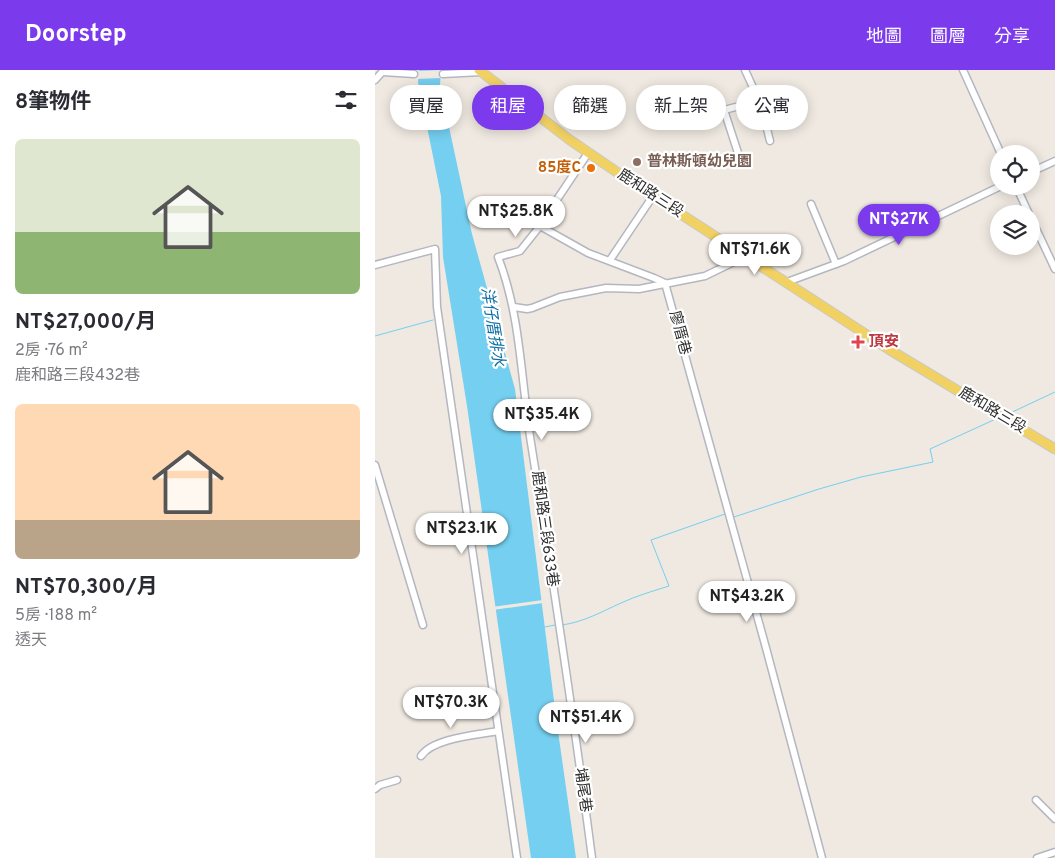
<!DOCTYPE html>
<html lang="zh-TW">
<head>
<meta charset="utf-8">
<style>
  body { margin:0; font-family:Overpass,"Noto Sans TC",sans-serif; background:#f2f2f3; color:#2b2b33; height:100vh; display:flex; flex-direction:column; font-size:19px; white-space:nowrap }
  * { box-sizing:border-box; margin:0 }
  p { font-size:16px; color:#7c7c81 }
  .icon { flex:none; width:28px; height:28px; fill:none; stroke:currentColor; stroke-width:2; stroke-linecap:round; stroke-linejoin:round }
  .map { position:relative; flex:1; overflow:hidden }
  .panel { display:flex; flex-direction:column; background:#fff; width:375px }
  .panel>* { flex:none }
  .guide { position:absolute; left:15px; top:15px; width:475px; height:45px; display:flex; gap:10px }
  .controls { position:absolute; left:615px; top:75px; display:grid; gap:10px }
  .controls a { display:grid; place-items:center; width:50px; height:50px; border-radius:50%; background:#fff; box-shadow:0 2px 12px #0003; font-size:25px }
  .price { position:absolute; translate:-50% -42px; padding:0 11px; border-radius:18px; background:#fff; color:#222; font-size:16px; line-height:32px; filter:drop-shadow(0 1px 2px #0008) }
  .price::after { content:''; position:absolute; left:50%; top:30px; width:15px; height:11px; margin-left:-8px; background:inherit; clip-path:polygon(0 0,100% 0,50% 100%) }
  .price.selected { background:#7c3aed; color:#fff }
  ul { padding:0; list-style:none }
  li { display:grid; align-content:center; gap:10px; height:265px; padding:0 15px }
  li span { display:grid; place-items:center; height:155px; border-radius:8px; color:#555 }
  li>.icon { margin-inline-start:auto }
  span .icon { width:90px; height:90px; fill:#fffc; stroke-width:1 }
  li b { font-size:21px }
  h2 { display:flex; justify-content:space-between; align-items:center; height:60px; padding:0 15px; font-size:21px }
  .chip { padding:0 18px; border-radius:22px; background:#fff; box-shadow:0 2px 12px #0003; font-size:18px; line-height:45px }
  .chip.selected { background:#7c3aed; color:#fff }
  header { display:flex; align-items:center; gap:30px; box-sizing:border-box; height:70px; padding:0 25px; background:#7c3aed; color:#fff }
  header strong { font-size:24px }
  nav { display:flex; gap:28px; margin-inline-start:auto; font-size:18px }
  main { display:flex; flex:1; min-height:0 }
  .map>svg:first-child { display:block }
</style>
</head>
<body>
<header>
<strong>Doorstep</strong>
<nav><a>地圖</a><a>圖層</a><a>分享</a></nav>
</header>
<main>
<section class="panel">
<h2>8筆物件<svg class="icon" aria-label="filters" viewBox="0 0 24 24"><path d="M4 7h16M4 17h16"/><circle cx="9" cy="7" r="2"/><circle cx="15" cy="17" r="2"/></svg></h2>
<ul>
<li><span style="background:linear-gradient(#dfe7d0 60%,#8fb573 0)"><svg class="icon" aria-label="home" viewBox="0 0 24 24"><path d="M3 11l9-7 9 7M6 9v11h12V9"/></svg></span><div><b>NT$27,000/月</b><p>2房 · 76 m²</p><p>鹿和路三段432巷</p></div></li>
<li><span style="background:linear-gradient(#ffd9b3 75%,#b9a48a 0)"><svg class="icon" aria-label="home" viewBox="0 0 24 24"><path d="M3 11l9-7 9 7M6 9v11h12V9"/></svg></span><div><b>NT$70,300/月</b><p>5房 · 188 m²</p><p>透天</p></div></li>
</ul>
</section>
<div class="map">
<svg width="680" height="788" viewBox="0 0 680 788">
  <rect width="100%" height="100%" fill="#efe9e1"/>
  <polygon fill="#75cff0" points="44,0 66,0 65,15 97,164 140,319 181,647 201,788 156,788 92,336 68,187 66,126 43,12"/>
  <g fill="#efe9e1">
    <polygon points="66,0 66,8 41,9 42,1"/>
    <polygon points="168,530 168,533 118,540 117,537"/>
  </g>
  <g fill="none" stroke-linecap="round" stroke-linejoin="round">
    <g stroke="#75cff0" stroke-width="1">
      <polyline points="0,266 58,250"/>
      <polyline points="631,345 680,322"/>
      <polyline points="357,442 359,447 444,419 486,407 558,392 555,379 623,348"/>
      <path d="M 187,555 C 209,552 226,542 246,533 C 261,526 278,521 294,516 L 276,470 L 350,444"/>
      <polyline points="170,557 180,555"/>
    </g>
    <defs>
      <g id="minor">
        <polyline points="370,0 386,35 395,71"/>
        <polyline points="588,0 626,84"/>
        <polyline points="8,2 39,4"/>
        <polyline points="68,4 106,2"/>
        <polyline points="0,10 9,0"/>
        <polyline points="327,46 349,40"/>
        <polyline points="364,86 349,40 384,31"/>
        <polyline points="656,102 680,91"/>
        <polyline points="641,116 654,144"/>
        <polyline points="436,134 461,194"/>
        <polyline points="173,143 213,83"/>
        <polyline points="656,148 680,199"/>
        <polyline points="235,190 278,126"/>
        <polyline points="0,195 60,179 62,237 142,788"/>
        <polyline points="412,212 469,191 626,116"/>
        <polyline points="139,237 152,239 157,238 185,227 231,218 264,219 330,206 371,186"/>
        <polyline points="0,395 48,555"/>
        <path d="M 46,686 C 58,668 102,665 123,661"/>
        <polyline points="0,719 5,715 22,710"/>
        <polyline points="661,730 680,749"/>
        <path d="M 217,788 C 199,649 178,511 156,373 C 146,311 146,246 123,187 L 145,181 L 165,156 L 213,183 L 279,208 L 290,213 L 391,578 L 447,788"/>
        <polyline points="662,788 680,782"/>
      </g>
      <polyline id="major" points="104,0 195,70 255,111 515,280 680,379"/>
    </defs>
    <use href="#minor" stroke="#b4b7c1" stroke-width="9"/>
    <use href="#major" stroke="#c9c9c9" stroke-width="11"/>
    <use href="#minor" stroke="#fff" stroke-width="6"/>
    <use href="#major" stroke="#f2d163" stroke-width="9"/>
  </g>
  <circle fill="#8d6e63" stroke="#fff" stroke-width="2" cx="262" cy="92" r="5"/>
  <circle fill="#e8710a" stroke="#fff" stroke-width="2" cx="216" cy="98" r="5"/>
  <path fill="#e0444e" stroke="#fff" stroke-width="2" d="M480.5 264.5h5v5h5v5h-5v5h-5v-5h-5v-5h5z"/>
  <g text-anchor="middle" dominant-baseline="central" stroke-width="4.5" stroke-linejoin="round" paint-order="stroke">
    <g font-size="15" font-weight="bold" fill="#785e54" stroke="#fff" text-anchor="start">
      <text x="272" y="92">普林斯頓幼兒園</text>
    </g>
    <g font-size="15" font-weight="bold" fill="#c56008" stroke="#fff" text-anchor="end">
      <text x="206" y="98">85度C</text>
    </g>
    <g font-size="15" fill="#2e2e2e" stroke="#fff">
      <text transform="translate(275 124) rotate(33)">鹿和路三段</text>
      <text transform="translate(304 263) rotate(75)">廖厝巷</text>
      <text transform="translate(617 341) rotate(31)">鹿和路三段</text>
      <text transform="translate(169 459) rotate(82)">鹿和路三段633巷</text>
      <text transform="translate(207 720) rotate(82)">埔尾巷</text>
    </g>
    <g font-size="15" font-weight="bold" fill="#be3a42" stroke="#fff" text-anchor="start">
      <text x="494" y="272">頂安</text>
    </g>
    <g font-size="16" font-style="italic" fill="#0d6fa3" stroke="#fff">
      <text transform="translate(117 257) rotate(81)">洋仔厝排水</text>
    </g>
  </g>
</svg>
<div class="controls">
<a><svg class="icon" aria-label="locate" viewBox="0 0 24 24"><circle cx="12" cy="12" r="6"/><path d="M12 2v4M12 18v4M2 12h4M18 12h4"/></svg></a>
<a><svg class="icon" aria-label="layers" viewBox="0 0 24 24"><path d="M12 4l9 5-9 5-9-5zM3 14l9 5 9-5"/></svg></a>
</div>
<b class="price" style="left:141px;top:168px">NT$25.8K</b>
<b class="price selected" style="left:524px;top:176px">NT$27K</b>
<b class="price" style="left:380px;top:206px">NT$71.6K</b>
<b class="price" style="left:167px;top:371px">NT$35.4K</b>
<b class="price" style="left:87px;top:485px">NT$23.1K</b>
<b class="price" style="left:372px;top:553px">NT$43.2K</b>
<b class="price" style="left:76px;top:659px">NT$70.3K</b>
<b class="price" style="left:211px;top:674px">NT$51.4K</b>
<div class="guide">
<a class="chip">買屋</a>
<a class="chip selected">租屋</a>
<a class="chip">篩選</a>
<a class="chip">新上架</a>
<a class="chip">公寓</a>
</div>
</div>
</main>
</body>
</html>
